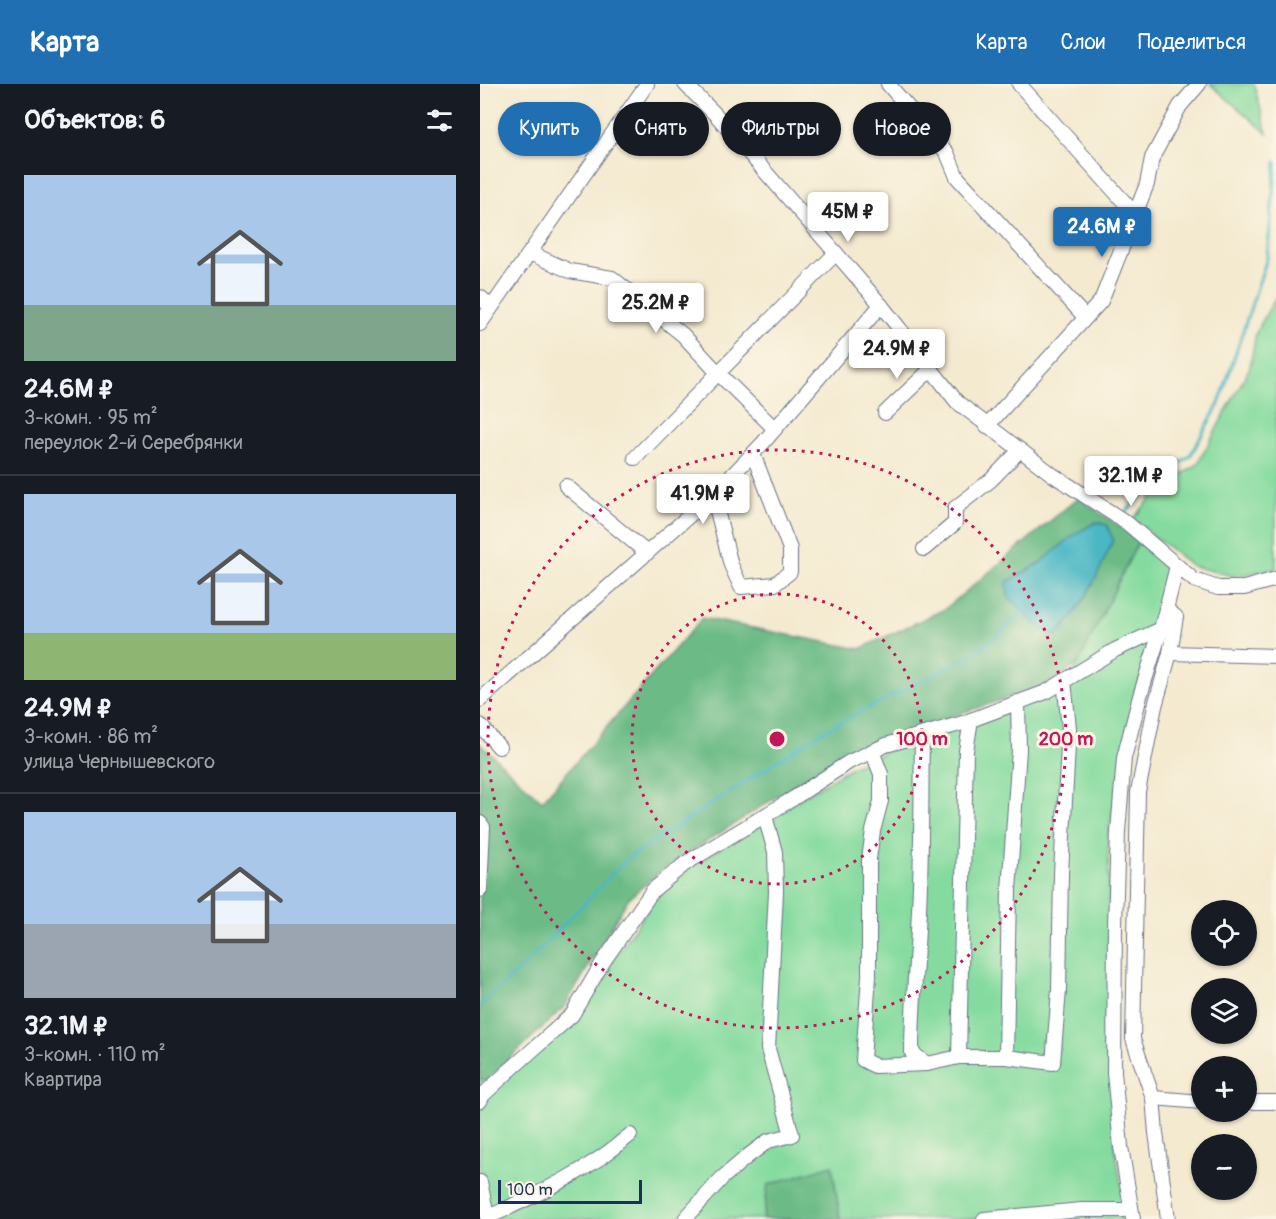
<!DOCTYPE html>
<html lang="ru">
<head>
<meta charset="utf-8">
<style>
  body { margin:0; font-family:Pangolin,sans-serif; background:#20242c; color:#f1f3f6; height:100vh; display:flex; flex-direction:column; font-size:22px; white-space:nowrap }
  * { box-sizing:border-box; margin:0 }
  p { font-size:20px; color:#9ea1a6 }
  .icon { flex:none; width:33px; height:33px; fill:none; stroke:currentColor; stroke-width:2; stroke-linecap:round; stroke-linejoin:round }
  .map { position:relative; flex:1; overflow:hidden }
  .sheet { display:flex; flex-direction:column; background:#171b24; width:480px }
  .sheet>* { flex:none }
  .banner { position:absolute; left:18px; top:18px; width:570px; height:54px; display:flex; gap:12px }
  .controls { position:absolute; left:711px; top:816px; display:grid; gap:12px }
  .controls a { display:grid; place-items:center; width:66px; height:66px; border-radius:50%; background:#171b24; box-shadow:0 2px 4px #0004; font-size:30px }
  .scale { position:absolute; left:18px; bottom:15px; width:144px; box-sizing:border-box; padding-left:6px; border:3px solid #1b2f5e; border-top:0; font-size:16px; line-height:21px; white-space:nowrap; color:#1b2f5e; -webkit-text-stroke:4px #fcf5e5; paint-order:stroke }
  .price { position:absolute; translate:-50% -51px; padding:0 14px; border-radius:6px; background:#fff; color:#222; font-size:20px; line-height:39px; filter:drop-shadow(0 2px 3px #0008) }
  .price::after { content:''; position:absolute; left:50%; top:36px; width:18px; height:14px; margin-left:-9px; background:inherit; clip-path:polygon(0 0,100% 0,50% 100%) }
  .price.current { background:#1f6fb2; color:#fff }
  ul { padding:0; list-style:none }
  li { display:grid; align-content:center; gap:12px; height:318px; padding:0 24px }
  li+li { border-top:2px solid #363941 }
  li span { display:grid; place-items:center; height:186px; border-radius:0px; color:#555 }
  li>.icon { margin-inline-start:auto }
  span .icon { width:108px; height:108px; fill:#fffc; stroke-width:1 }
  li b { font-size:26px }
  h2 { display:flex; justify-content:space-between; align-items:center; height:72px; padding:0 24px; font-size:26px }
  .pill { padding:0 21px; border-radius:27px; background:#171b24; box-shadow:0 2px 4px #0004; font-size:21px; line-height:54px }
  .pill.current { background:#1f6fb2; color:#fff }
  header { display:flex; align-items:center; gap:36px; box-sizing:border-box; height:84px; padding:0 30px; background:#1f6fb2; color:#fff }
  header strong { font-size:28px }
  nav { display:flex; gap:33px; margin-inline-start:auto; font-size:21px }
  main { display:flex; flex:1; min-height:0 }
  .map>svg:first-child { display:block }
</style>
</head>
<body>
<header>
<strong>Карта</strong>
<nav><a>Карта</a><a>Слои</a><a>Поделиться</a></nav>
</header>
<main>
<section class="sheet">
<h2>Объектов: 6<svg class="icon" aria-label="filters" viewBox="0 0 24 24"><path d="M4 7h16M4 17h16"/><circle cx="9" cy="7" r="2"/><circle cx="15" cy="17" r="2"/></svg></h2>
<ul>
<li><span style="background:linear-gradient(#a9c7e8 70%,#7fa58c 0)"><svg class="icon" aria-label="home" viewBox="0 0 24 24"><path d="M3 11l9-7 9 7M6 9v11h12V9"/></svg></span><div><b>24.6M ₽</b><p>3-комн. · 95 m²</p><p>переулок 2-й Серебрянки</p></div></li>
<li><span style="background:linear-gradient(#a9c7e8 75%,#8fb573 0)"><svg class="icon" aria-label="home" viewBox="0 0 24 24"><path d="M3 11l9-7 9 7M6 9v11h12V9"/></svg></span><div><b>24.9M ₽</b><p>3-комн. · 86 m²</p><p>улица Чернышевского</p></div></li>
<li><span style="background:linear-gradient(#a9c7e8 60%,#9aa5b1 0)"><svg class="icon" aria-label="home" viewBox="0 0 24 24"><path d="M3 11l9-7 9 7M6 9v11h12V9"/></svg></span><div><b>32.1M ₽</b><p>3-комн. · 110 m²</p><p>Квартира</p></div></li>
</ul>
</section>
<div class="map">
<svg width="796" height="1135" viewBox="0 0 796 1135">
  <rect width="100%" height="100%" fill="#fcf5e5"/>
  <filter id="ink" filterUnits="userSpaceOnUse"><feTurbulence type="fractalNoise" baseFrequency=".0167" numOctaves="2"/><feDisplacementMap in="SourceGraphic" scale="12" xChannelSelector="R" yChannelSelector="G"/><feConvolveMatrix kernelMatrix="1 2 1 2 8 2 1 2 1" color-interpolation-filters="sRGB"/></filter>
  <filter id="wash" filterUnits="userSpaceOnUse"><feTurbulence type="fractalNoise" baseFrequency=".008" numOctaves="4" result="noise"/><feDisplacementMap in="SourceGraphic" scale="24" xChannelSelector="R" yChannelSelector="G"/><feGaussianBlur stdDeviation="1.35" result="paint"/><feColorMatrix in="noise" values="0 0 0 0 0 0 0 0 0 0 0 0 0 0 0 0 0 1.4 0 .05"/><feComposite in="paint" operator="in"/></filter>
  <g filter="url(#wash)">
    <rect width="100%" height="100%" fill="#f4ead0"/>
    <g fill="#85db9f" stroke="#50857e" stroke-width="1.5">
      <polygon points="730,0 774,0 787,49"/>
      <polygon points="796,212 796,485 753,492 712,482 653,435 680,404 717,381 770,283 776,249"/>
      <polygon points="659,456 692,484 653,621 628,751 635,1062 647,1135 360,1135 352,1082 288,1101 283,1135 0,1135 0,995 22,999 128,882 180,808 205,786 371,683 420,662 590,596"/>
    </g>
    <g fill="#6cbb86" stroke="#447572" stroke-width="1.5">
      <polygon points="598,414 659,456 598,580 565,602 395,657 357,674 182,786 148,815 85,922 7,996 0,995 0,660 62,717 222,534 380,565 465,525"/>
      <polygon points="352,1081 360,1135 283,1135 288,1101"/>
    </g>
    <path fill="#4ab7c4" stroke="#327391" stroke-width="1.5" d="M 616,438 L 627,441 L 633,456 C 618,491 603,524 576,552 L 555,540 L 528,512 L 527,498 L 560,479 L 595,450 Z"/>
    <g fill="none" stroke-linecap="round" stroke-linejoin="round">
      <g stroke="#4ab7c4" stroke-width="3">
        <polyline points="646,428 672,399 710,372 739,320 787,174 796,78"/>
        <polyline points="0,921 46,880 148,774 342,648 495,569 544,528"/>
      </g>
    </g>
  </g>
  <g filter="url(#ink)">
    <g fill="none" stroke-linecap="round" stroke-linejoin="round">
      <defs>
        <g id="minor">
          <polyline points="205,0 236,31 401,221 477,318 573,391 647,439 714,496 738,504 764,504 796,495"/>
          <polyline points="408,0 467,69 477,93 605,233"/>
          <polyline points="539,0 654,129"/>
          <polyline points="50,169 90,187 132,194 203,251 239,290 295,345"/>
          <polyline points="0,213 11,223"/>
          <polyline points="0,240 167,0"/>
          <polyline points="405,329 451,285"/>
          <polyline points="507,342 621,217 667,100 672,74 700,22 719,0"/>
          <polyline points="155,374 356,169"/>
          <polyline points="86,402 167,469"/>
          <polyline points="233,411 251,481 261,503 295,500 310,488 310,465 273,370"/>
          <polyline points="444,465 475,439 475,424 511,396 540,366"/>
          <polyline points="686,525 696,533 690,569 675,622 658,708 653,955 673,1014 676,1049 688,1135"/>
          <polyline points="690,569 796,572"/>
          <polyline points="0,616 235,409 283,359 401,221"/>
          <polyline points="538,618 539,666 529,806 526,973 573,979 579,906 581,789 589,644 584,597"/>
          <polyline points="491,636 486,667 479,973 526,973"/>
          <polyline points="0,641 19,663"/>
          <path d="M 442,651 C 441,709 442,767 439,826 C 437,874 432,921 432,969 L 447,980 L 479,973"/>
          <polyline points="392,667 401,690 401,717 393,747 389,775 389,892 383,976 395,982 447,980"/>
          <polyline points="0,739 3,743 0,806"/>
          <polyline points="673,1014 722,1018"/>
          <polyline points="0,1017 3,1011 30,986 92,931 123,878 173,806 206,779 314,714 369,678 406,661 483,639 566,608 635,566 681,545 697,482"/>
          <polyline points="766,1018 796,1018"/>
          <path d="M 0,1098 L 7,1132 L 13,1131 C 60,1109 110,1086 150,1051"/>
          <polyline points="205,1135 242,1094 268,1072 288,1057 312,1051 288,965 296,808 295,768 285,732"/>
          <polyline points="504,1135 601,1126 643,1126 651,1124"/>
          <polyline points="653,1135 641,1063 634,988 635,840 638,748 644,674 660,612 681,545"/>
        </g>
      </defs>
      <use href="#minor" stroke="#677086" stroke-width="16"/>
      <use href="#minor" stroke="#fff" stroke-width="14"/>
    </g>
  </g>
  <g fill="none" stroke="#c2185b" stroke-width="3" stroke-dasharray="3 6">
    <circle cx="297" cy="655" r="145"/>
    <circle cx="297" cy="655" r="289"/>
  </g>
  <circle cx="297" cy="655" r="9" fill="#c2185b" stroke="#fcf5e5" stroke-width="3"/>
  <g font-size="18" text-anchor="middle" font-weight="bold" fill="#c2185b" stroke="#fcf5e5" stroke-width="6" stroke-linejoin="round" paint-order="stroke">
    <text x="442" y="661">100 m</text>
    <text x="586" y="661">200 m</text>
  </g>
</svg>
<div class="controls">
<a><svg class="icon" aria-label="locate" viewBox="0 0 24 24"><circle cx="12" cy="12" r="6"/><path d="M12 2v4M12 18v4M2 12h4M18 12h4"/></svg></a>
<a><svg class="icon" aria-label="layers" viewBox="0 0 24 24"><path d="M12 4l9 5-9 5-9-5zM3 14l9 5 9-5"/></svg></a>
<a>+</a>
<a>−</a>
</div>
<div class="scale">100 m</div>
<b class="price" style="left:368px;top:159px">45M ₽</b>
<b class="price current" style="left:622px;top:174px">24.6M ₽</b>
<b class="price" style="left:176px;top:250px">25.2M ₽</b>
<b class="price" style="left:417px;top:296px">24.9M ₽</b>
<b class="price" style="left:651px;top:423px">32.1M ₽</b>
<b class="price" style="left:223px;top:441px">41.9M ₽</b>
<div class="banner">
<a class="pill current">Купить</a>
<a class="pill">Снять</a>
<a class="pill">Фильтры</a>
<a class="pill">Новое</a>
</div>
</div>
</main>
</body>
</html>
